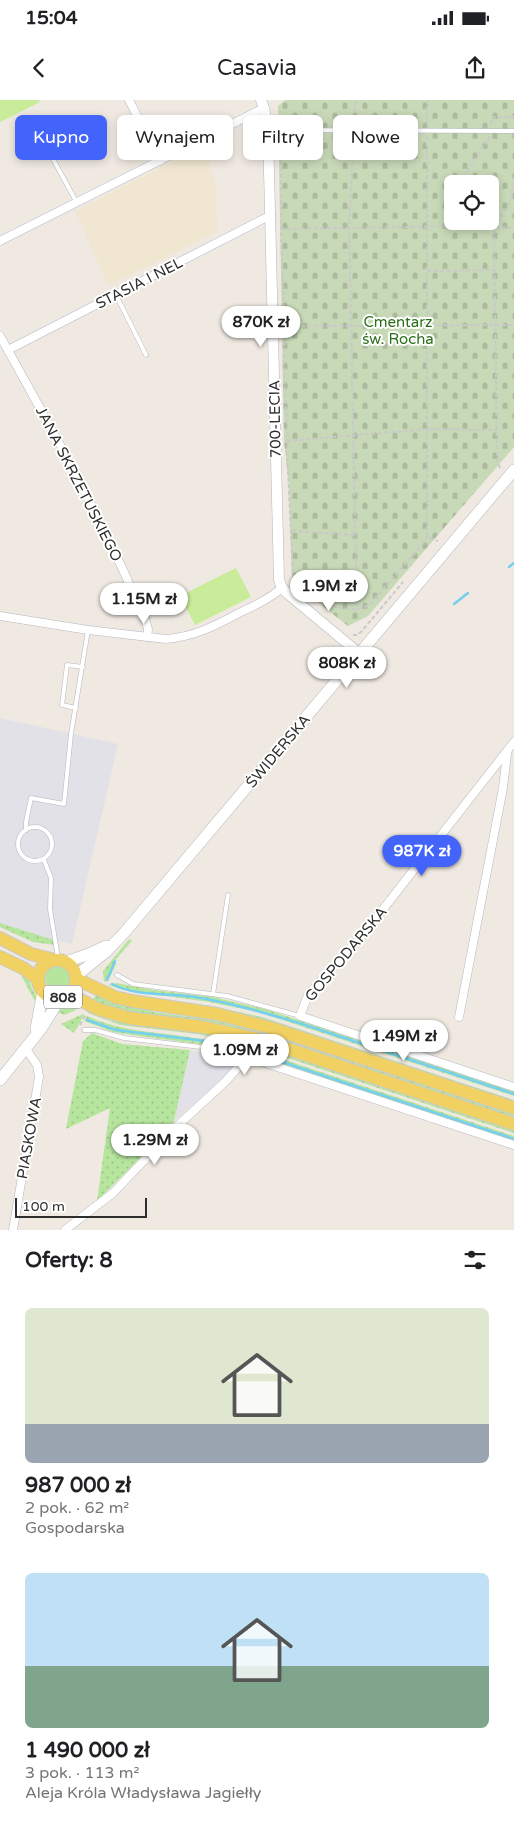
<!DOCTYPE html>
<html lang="pl">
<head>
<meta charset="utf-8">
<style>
  body { margin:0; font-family:"Varela Round",sans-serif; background:#f6f6f6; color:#202124; height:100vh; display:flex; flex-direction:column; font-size:19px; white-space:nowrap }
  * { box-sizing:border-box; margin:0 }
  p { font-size:16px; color:#757577 }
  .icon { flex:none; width:28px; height:28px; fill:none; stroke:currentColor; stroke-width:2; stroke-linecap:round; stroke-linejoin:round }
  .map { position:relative; height:1130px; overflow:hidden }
  .side { display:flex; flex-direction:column; background:#fff; flex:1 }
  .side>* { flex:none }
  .guide { position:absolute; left:15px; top:15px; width:485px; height:45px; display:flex; gap:10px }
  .buttons { position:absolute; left:444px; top:75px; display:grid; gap:10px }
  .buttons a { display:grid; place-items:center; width:55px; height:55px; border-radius:8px; background:#fff; box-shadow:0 2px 8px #0003; font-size:25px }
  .scale { position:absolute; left:15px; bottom:12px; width:132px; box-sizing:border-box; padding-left:5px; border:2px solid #2e2e2e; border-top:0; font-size:14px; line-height:18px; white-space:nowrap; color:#2e2e2e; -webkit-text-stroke:4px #fff; paint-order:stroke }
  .price { position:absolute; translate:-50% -42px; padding:0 11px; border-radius:18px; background:#fff; color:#222; font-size:16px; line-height:32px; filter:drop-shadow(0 1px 2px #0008) }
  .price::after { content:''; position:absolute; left:50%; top:30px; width:15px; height:11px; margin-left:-8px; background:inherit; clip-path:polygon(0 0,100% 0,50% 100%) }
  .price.selected { background:#4264fb; color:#fff }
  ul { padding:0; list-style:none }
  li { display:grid; align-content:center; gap:10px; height:265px; padding:0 25px }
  li span { display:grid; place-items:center; height:155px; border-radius:8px; color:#555 }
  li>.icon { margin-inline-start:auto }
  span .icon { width:90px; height:90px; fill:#fffc; stroke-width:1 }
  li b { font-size:21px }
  h2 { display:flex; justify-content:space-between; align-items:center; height:60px; padding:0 25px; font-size:21px }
  .chip { padding:0 18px; border-radius:8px; background:#fff; box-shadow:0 2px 8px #0003; font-size:18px; line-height:45px }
  .chip.selected { background:#4264fb; color:#fff }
  .status { display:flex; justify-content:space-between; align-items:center; height:35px; padding:0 25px; background:#fff; direction:ltr }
  .status svg { height:14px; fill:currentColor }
  header { display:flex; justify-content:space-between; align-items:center; height:65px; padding:0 25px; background:#fff; font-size:22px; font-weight:600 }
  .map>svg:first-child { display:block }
</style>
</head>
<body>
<div class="status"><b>15:04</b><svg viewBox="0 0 49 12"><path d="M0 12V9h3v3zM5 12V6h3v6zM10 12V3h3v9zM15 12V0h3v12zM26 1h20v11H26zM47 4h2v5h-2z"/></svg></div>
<header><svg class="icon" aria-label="back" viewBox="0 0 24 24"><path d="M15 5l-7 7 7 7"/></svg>Casavia<svg class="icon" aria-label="share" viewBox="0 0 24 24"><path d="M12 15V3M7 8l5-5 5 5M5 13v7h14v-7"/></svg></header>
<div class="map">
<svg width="514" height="1130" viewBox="0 0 514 1130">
  <defs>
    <pattern id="grass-dots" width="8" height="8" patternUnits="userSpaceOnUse" patternTransform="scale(1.25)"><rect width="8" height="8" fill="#b6e59e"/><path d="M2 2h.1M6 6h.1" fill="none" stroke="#9dc588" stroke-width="1.8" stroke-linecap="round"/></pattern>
    <pattern id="cemetery-stones" width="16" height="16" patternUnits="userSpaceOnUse" patternTransform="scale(1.25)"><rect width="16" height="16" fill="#c8d9b8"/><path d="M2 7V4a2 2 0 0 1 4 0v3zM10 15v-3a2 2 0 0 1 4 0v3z" fill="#acbb9e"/></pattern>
  </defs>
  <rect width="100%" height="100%" fill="#efe9e1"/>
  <g fill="#e3e1e8">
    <polygon points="0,618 118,644 72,844 54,840 0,823"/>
    <polygon points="190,950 232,958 234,961 231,970 174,1021"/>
  </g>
  <polygon fill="#f0e6d1" points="204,45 216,86 217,132 109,186 75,111"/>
  <g fill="url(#grass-dots)">
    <polygon points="0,823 54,840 54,845 33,842 0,827"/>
    <polygon points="129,839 132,841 115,860 116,864 109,879 104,882 103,871"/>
    <polygon points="22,875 29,878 32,889 38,899 37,905 22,877"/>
    <polygon points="116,883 154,890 213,897 265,909 514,991 514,996 258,912 209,902 124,890 108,885"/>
    <polygon points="114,891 150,898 212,906 262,917 514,1000 514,1002 289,927 128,897"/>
    <polygon points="96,894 121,903 153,912 212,920 256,930 514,1014 514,1018 354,965 109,907 93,900"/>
    <polygon points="68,904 76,904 78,907 76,910 64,915 56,911 59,907"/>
    <polygon points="86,910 112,921 216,935 258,945 514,1030 514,1033 246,944 197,934 120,925 88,913"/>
    <polygon points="83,914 84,915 74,933 61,924"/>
    <path d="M 87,916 C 123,932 151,931 189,937 C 212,940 235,945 258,951 L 514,1036 L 514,1042 L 300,970 L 222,947 L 138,936 L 113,932 L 84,921 Z"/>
    <polygon points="92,933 122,944 190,950 174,1021 139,1059 97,1101 110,1008 66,1029 83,941"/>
  </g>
  <path fill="url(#cemetery-stones)" fill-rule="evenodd" d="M 285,0 L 514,0 L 514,347 L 368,516 L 348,526 L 292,482 L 289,386 L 284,341 L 278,6 ZM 452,84 L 490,84 L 490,121 L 452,121 Z"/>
  <circle fill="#b6e59e" cx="58" cy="878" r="13"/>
  <g fill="#c9ec9a">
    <polygon points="0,0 39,0 40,2 0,22"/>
    <polygon points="236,468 251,497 195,525 180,496"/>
  </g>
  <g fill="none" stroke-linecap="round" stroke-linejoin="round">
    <g stroke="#75cff0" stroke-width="2.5">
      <polyline points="509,467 514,463"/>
      <polyline points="454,504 468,493"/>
      <polyline points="107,880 115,861"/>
      <path d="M 112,884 C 137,897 168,893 195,897 C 231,903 265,913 299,923 L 514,994"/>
      <polyline points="87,920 116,930 205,941 246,950 514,1039"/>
    </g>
    <defs>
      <g id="service">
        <polyline points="34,24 77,103"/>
        <polyline points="268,30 514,31"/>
        <polyline points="116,195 146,255"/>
        <polyline points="76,608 62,605 67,565 83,567"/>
        <circle cx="35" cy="744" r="17"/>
        <polyline points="26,730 26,722 31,698 64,704 71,634 88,530"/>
        <polyline points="44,760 51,778 50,809 58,858"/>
        <polyline points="117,875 133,884 227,896 300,916"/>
        <polyline points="213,894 228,795"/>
        <polyline points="84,930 95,930 124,938 218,949 247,957"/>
      </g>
      <g id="minor">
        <polyline points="129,0 160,61"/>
        <polyline points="0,141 264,8"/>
        <path d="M 0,236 C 52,329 105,424 146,522 L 148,529 L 147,537"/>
        <polyline points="8,250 271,115"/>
        <path d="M 0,516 L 88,530 L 166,539 C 193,537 215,526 239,513 C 254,506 269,499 282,488"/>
        <polyline points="514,642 366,831 308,895 300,916 514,987"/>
        <polyline points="459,917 503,688 507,654"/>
        <polyline points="13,1130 39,977 37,965 26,949"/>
        <polyline points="65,1130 113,1093 174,1029 226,981 247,957 514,1045"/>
      </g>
      <polyline id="tertiary" points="261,0 264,8 268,30 279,480 282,488 288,494 360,554"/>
      <g id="secondary">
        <polyline points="66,862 89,854 106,846"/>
        <polyline points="76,876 107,851 124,833 514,370"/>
        <polyline points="36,929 43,891"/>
        <polyline points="0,980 41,929 61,897"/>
      </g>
      <g id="primary">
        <polyline points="0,838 31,854 55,860"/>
        <polyline points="0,857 23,868 38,879"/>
        <circle cx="57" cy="879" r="19"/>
        <polyline points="76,879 115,897 132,901 217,914 271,928 514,1008"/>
        <polyline points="69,894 98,909 129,918 203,927 258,939 514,1024"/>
      </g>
    </defs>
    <use href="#service" stroke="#b4b7c1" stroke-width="5"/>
    <use href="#minor" stroke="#b4b7c1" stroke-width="9"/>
    <use href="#tertiary" stroke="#b4b7c1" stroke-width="11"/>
    <use href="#secondary" stroke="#b4b7c1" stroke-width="12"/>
    <use href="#primary" stroke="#c9c9c9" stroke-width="14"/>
    <g stroke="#c9c9c9" stroke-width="2" stroke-dasharray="4 2.5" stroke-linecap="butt">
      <polyline points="427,0 427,24"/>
      <polyline points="491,24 492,17 514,17"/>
      <polyline points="354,25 356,0"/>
      <path d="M 281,35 L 281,129 L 284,219 L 288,226 C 279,245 287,316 288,341 L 287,348 L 293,477 L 328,506 L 357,510 L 369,505 L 422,445 L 427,437 L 438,441"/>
      <polyline points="354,35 349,128 357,510"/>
      <polyline points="427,36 427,437"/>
      <polyline points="464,84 464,77 490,36"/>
      <polyline points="281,129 467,126 514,128"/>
      <polyline points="427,171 494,170"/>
      <polyline points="281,226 514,225"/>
      <polyline points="287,341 427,329 497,330"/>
      <polyline points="500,368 497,361 494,128 509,104 514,83"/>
      <polyline points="292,431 355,435"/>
      <polyline points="353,535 357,535 361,532 403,482"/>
      <polyline points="337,563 342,556 341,551"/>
      <polyline points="80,925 86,914"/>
    </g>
    <use href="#service" stroke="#fff" stroke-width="4"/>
    <use href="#minor" stroke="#fff" stroke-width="8"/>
    <use href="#tertiary" stroke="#fff" stroke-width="10"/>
    <use href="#secondary" stroke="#fff" stroke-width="11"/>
    <use href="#primary" stroke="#f2d163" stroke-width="12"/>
  </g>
  <g text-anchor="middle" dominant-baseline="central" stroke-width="4" stroke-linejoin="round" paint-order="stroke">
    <rect fill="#fff" stroke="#6d6d6d" stroke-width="1" x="44" y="885.5" width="38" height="23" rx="4"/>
    <g font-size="14" font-weight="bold" fill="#2e2e2e">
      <text x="63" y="897">808</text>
    </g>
    <g font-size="15" fill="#2e2e2e" stroke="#fff">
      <text transform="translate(139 183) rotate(-27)">STASIA I NEL</text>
      <text transform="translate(275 319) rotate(-91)">700-LECIA</text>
      <text transform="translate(79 384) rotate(63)">JANA SKRZETUSKIEGO</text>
      <text transform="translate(278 651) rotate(-50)">ŚWIDERSKA</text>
      <text transform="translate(346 854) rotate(-50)">GOSPODARSKA</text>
      <text transform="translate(29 1038) rotate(-80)">PIASKOWA</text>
    </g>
    <g font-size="15" fill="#2c6e1b" stroke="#fff">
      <text x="398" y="222">Cmentarz<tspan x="398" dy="17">św. Rocha</tspan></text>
    </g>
  </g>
</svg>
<div class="buttons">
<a><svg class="icon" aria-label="locate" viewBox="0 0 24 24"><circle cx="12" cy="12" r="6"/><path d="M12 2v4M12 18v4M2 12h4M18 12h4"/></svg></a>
</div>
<div class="scale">100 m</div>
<b class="price" style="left:261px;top:248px">870K zł</b>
<b class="price" style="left:329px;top:512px">1.9M zł</b>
<b class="price" style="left:144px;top:525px">1.15M zł</b>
<b class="price" style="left:347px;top:589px">808K zł</b>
<b class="price selected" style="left:422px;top:777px">987K zł</b>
<b class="price" style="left:404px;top:962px">1.49M zł</b>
<b class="price" style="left:245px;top:976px">1.09M zł</b>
<b class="price" style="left:155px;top:1066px">1.29M zł</b>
<div class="guide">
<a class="chip selected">Kupno</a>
<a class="chip">Wynajem</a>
<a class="chip">Filtry</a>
<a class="chip">Nowe</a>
</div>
</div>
<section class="side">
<h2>Oferty: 8<svg class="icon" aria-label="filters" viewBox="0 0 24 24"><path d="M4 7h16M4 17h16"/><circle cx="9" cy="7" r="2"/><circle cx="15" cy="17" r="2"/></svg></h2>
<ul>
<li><span style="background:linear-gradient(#dfe7d0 75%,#9aa5b1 0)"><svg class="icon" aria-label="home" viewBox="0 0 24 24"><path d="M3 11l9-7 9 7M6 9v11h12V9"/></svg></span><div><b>987 000 zł</b><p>2 pok. · 62 m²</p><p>Gospodarska</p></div></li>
<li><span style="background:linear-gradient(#bfe0f5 60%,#7fa58c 0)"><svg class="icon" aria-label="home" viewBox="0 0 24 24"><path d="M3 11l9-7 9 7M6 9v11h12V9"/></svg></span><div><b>1 490 000 zł</b><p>3 pok. · 113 m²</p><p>Aleja Króla Władysława Jagiełły</p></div></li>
</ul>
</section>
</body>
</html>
